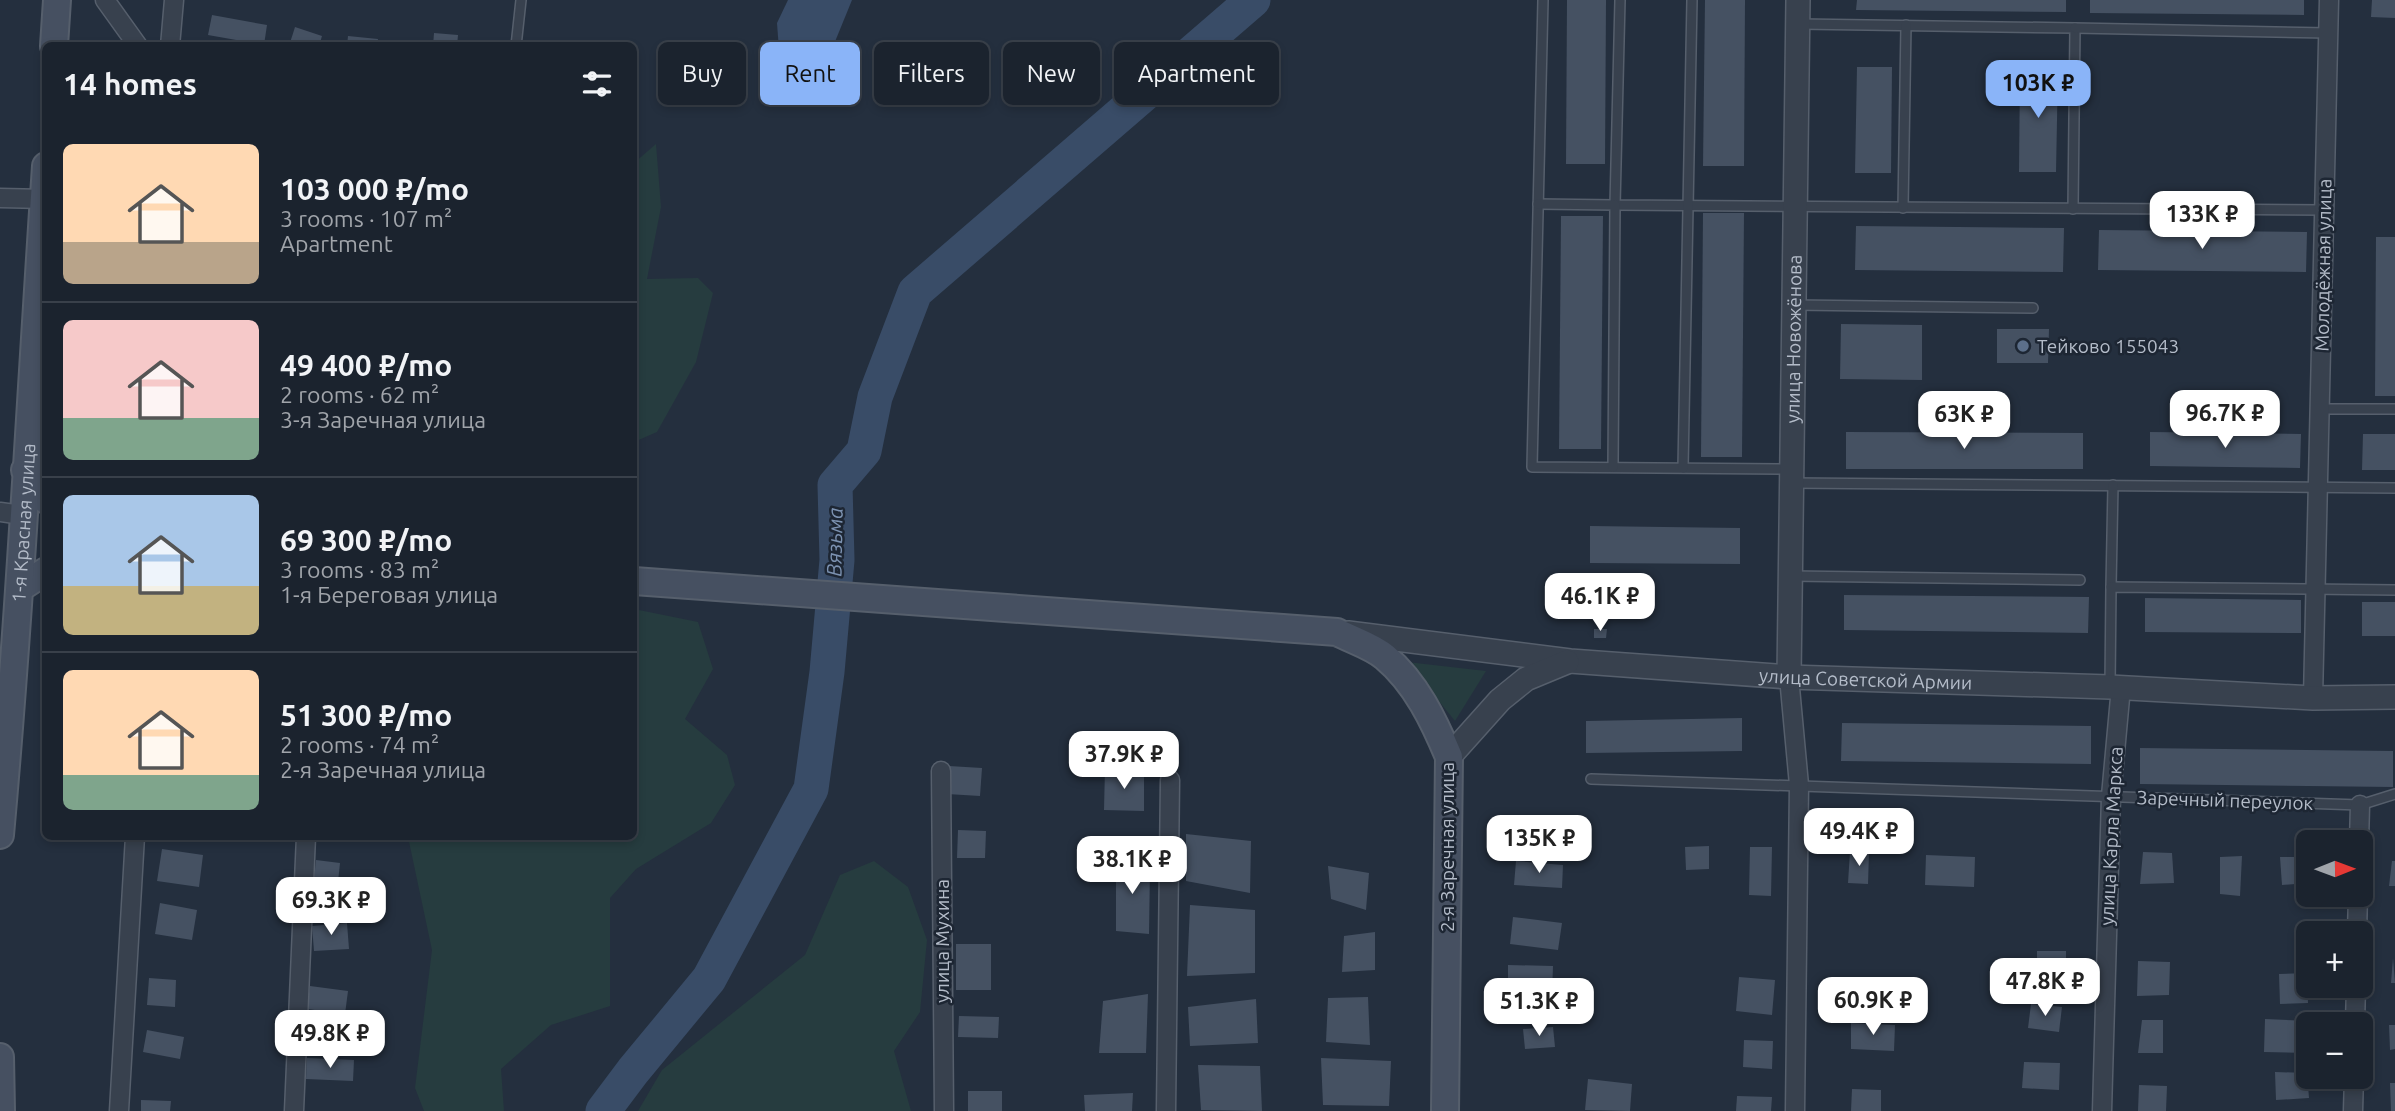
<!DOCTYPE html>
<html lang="en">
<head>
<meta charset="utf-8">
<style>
  body { margin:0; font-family:Ubuntu,sans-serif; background:#242b36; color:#f1f3f6; height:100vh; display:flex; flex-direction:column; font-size:26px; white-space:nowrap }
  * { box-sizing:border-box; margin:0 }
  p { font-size:23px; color:#a0a4aa }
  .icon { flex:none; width:38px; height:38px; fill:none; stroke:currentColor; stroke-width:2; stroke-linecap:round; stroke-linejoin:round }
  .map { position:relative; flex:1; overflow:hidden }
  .details { position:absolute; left:42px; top:42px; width:595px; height:798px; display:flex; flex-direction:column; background:#1b232e; border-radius:10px; box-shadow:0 4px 10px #0003,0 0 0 2px #39404a }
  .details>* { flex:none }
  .guide { position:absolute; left:658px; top:42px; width:665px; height:63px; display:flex; gap:14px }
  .needle { width:46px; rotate:89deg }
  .controls { position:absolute; left:2296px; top:830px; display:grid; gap:14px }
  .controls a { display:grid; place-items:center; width:77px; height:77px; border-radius:10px; background:#1b232e; box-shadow:0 4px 10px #0003,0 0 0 2px #39404a; font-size:35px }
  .price { position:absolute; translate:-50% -60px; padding:0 16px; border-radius:14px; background:#fff; color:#222; font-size:23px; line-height:46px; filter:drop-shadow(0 2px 4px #0008) }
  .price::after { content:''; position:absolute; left:50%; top:42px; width:21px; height:16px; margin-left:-10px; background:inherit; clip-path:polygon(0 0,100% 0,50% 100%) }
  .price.selected { background:#8ab4f8; color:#111 }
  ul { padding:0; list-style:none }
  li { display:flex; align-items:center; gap:21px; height:175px; padding:0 21px }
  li+li { border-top:2px solid #39404a }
  li span { display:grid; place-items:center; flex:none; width:196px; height:140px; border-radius:10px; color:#555 }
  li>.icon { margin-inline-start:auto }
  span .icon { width:84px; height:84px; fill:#fffc; stroke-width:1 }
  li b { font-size:30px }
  h2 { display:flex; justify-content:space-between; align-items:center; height:84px; padding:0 21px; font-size:30px }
  .tag { padding:0 24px; border-radius:10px; background:#1b232e; box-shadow:0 4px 10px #0003,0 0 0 2px #39404a; font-size:24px; line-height:63px }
  .tag.selected { background:#8ab4f8; color:#111 }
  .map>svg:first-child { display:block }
</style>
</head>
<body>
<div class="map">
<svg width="2395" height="1111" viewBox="0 0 2395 1111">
  <rect width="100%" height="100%" fill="#242f3e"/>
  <g fill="#263c3f">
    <polygon points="656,144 661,207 647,279 698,278 713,293 696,362 657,432 634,442 634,163"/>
    <polygon points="634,609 698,622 713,669 685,719 727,755 735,785 711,823 636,869 610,898 610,1006 551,1025 501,1069 504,1111 424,1111 415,1088 432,950 408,837 634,836"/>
    <polygon points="1407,662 1486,671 1455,721"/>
    <polygon points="874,861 908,887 927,940 920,1012 894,1051 911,1111 638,1111 662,1070 805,955 840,875"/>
  </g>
  <polygon fill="#394c67" points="788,0 852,0 832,49 803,62 779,50 777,23"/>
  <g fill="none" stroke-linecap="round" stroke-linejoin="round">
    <polyline stroke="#394c67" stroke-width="35" points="603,1111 633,1071 709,979 811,789 827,672 837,560 835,485 864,451 875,397 915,292 1253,0"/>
  </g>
  <g fill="#455162">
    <polygon points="1567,0 1606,0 1605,164 1566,164"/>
    <polygon points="1705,0 1745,0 1744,166 1703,166"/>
    <polygon points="1857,0 2066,0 2066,12 1856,10"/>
    <polygon points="2090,0 2304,0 2304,15 2090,13"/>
    <polygon points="2372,0 2395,0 2395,18 2371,17"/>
    <polygon points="212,15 267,25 264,45 208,35"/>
    <polygon points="295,27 322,36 319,46 289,46"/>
    <polygon points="434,33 458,35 457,46 433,46"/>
    <polygon points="348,36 378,39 377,46 347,46"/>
    <polygon points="1857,67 1892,67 1891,173 1855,173"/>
    <polygon points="2020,68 2058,68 2056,172 2019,172"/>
    <polygon points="1703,213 1744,213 1742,457 1701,457"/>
    <polygon points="1561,216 1603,216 1601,449 1559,449"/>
    <polygon points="1856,226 2064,228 2063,272 1855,270"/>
    <polygon points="2099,230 2307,232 2306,272 2098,270"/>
    <polygon points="2376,237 2395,237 2395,396 2375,396"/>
    <polygon points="1841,324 1922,325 1922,380 1840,379"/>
    <polygon points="1997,329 2049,329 2048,363 1997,363"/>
    <polygon points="1846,432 2083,433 2083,469 1846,469"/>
    <polygon points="2150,432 2301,434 2300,468 2150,466"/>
    <polygon points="2363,434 2395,434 2395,470 2362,470"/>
    <polygon points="1590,526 1740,528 1740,564 1590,563"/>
    <polygon points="1844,595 2089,597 2088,633 1844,630"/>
    <polygon points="2145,598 2301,600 2301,633 2145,632"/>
    <rect x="2362" y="602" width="33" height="34"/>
    <polygon points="1594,629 1607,629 1606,638 1594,638"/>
    <polygon points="1742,718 1742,751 1586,753 1586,721"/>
    <polygon points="1842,723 2091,726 2091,764 1841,761"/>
    <polygon points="2140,748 2393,751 2393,787 2140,784"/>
    <polygon points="949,766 982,768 980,796 947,794"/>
    <polygon points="1105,768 1144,773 1144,811 1104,810"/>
    <polygon points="958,830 986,831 985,858 957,858"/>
    <polygon points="1186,834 1251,841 1250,893 1186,881"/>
    <polygon points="1709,846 1709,869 1686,870 1685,847"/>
    <polygon points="1750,847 1772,847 1771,896 1749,895"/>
    <polygon points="162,849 203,855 199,887 157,881"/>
    <polygon points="1850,851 1869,853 1868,884 1848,883"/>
    <polygon points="2143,852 2172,853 2174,883 2140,884"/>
    <polygon points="1116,854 1150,867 1149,934 1116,931"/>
    <polygon points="1926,855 1975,857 1974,887 1925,885"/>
    <polygon points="2242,856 2240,896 2220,894 2220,857"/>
    <polygon points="2280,857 2308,857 2308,883 2282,885"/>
    <polygon points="316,860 340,863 338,882 314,879"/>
    <polygon points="1516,861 1563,865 1562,888 1514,885"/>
    <polygon points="2392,861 2395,861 2395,886 2389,886"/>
    <polygon points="1328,866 1369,873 1366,910 1331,899"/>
    <polygon points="160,903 197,910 192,940 155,934"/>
    <polygon points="1190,905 1255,910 1255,973 1187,976"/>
    <polygon points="1513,917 1562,923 1558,950 1510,944"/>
    <polygon points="347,923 349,949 314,951 312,926"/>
    <polygon points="1375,932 1375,970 1342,972 1344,936"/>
    <rect x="956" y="944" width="35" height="46"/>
    <rect x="2037" y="951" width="29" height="42"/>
    <polygon points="2393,958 2395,983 2391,983"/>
    <polygon points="2138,961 2170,962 2169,995 2137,996"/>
    <polygon points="1508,965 1553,966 1552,994 1508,994"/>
    <polygon points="2307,973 2308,1003 2280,1004 2279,974"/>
    <polygon points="1739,977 1775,980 1772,1015 1736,1011"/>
    <polygon points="149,978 176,980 175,1007 147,1005"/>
    <polygon points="1853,978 1889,980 1888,1003 1852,1001"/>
    <polygon points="310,986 348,991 345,1014 307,1009"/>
    <polygon points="1148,994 1146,1053 1099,1053 1103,1001"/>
    <polygon points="1368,997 1370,1045 1326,1042 1328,998"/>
    <polygon points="1256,999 1258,1043 1190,1046 1188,1007"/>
    <polygon points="2031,1004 2062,1007 2059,1032 2028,1028"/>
    <polygon points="959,1016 999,1017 998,1038 958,1037"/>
    <polygon points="2265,1019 2309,1021 2308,1053 2264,1052"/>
    <polygon points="2142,1020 2163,1020 2163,1053 2138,1053"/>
    <polygon points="1851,1023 1895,1025 1894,1051 1851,1049"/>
    <polygon points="2389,1025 2395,1025 2395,1049 2390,1050"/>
    <polygon points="1553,1027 1555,1047 1525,1049 1523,1029"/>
    <polygon points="147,1030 184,1037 180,1059 143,1052"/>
    <polygon points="1744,1040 1773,1041 1772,1069 1743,1067"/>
    <polygon points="307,1058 354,1060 353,1081 306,1079"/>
    <polygon points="1321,1058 1391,1061 1389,1106 1323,1105"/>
    <polygon points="2024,1062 2060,1063 2059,1090 2022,1088"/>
    <polygon points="1198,1065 1260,1066 1262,1111 1201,1110"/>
    <polygon points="2275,1072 2307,1073 2309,1098 2276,1100"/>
    <polygon points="1588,1079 1632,1084 1630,1111 1585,1110"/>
    <polygon points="2390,1083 2395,1083 2395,1111 2391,1111"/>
    <polygon points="2139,1085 2167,1086 2166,1111 2138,1111"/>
    <polygon points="1852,1089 1881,1090 1881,1111 1851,1111"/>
    <rect x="968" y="1091" width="34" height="20"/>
    <polygon points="1133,1093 1132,1111 1085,1111 1084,1095"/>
    <polygon points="1737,1096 1772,1097 1771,1111 1736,1111"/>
    <polygon points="141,1100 171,1101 170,1111 141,1111"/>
  </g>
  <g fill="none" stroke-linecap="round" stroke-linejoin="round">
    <defs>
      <g id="service">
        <polyline points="1543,0 1532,467 1790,469"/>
        <polyline points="1620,0 1615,205 2324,210"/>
        <polyline points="1800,24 2075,28 2073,209"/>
        <polyline points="2075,28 2328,33"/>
        <polyline points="516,46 521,0"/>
        <polyline points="1538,204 1615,205 1613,467"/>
        <polyline points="1903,208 1906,25"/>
        <polyline points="1794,305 2033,308"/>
        <polyline points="2320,409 2395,409"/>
        <polyline points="1683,468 1692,0"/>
        <polyline points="1791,483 2395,488"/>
        <polyline points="1791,576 2080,580"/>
        <polyline points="2111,587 2113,485"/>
        <polyline points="2110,686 2111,587 2395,590"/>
        <polyline points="1591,779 2360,805 2395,794"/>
      </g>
      <g id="minor">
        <polyline points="105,0 138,46"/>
        <polyline points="170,46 174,0"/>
        <polyline points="0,198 46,199"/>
        <polyline points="0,512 22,515"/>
        <polyline points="1789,677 1799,785 1795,1111"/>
        <polyline points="2313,698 2329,0"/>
        <polyline points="941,771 944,1111"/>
        <polyline points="2359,842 2360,805"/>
        <polyline points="2357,933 2358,894"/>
        <polyline points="2355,1024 2356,985"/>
        <polyline points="119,1111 135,836"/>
        <polyline points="294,1111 306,836"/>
        <polyline points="1166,1111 1170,780"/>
        <polyline points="2102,1111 2111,796 2121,687"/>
        <polyline points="2353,1111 2354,1076"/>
      </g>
      <g id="tertiary">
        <path id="s1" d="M 1348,633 L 1570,661 L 1789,677 L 2110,687 L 2313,698 L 2395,697"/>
        <path id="s2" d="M 1789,677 L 1798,0"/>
        <polyline points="1449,757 1500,700 1526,679 1567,662"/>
      </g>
      <g id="secondary">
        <polyline points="54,46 57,0"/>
        <polyline points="25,470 46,500"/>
        <path d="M 634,581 L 1337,632 C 1352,640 1372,646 1385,657 C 1416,683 1434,721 1449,757 L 1445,1111"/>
        <polyline points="20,588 46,571"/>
        <path id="s3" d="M 0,835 C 20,613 31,389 46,166"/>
        <polyline points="0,1057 1,1111"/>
      </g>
    </defs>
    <use href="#service" stroke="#565f6c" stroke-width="12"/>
    <use href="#minor" stroke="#565f6c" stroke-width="21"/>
    <use href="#tertiary" stroke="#565f6c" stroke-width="26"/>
    <use href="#secondary" stroke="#565f6c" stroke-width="30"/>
    <use href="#service" stroke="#38414e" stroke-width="9"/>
    <use href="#minor" stroke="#38414e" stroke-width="18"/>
    <use href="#tertiary" stroke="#38414e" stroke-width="23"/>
    <use href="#secondary" stroke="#465061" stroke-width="26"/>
  </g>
  <circle fill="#5c6f8a" stroke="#1d2633" stroke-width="2.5" cx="2023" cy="346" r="7"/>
  <g text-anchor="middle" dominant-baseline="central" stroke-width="5" stroke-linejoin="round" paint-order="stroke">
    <g font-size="19" fill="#b4bcc9" stroke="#1d2633">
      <text transform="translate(2323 265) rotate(-89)">Молодёжная улица</text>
      <text stroke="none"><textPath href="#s2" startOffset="338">улица Новожёнова</textPath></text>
      <text stroke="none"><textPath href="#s3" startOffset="313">1-я Красная улица</textPath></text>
      <text stroke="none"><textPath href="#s1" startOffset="520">улица Советской Армии</textPath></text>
      <text transform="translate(2225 800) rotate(2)">Заречный переулок</text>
      <text transform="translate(2111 836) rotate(-87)">улица Карла Маркса</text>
      <text transform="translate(1447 847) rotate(-90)">2-я Заречная улица</text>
      <text transform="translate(942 941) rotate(-90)">улица Мухина</text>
    </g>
    <g font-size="19" fill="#b4bcc9" stroke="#1d2633" text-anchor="start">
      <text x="2037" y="346">Тейково 155043</text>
    </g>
    <g font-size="21" font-style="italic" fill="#7c92b1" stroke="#1d2633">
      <text transform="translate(834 542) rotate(-89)">Вязьма</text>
    </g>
  </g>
</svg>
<div class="controls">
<a><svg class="needle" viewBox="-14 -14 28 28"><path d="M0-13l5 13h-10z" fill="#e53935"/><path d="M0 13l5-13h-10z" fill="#a0a4aa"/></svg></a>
<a>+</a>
<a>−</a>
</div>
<b class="price selected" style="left:2038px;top:120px">103K ₽</b>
<b class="price" style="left:2202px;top:251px">133K ₽</b>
<b class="price" style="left:2225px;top:450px">96.7K ₽</b>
<b class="price" style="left:1964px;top:451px">63K ₽</b>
<b class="price" style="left:1600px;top:633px">46.1K ₽</b>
<b class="price" style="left:1124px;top:791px">37.9K ₽</b>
<b class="price" style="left:1859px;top:868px">49.4K ₽</b>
<b class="price" style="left:1539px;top:875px">135K ₽</b>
<b class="price" style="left:1132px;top:896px">38.1K ₽</b>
<b class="price" style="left:331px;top:937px">69.3K ₽</b>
<b class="price" style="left:2045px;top:1018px">47.8K ₽</b>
<b class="price" style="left:1873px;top:1037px">60.9K ₽</b>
<b class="price" style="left:1539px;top:1038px">51.3K ₽</b>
<b class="price" style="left:330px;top:1070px">49.8K ₽</b>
<div class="guide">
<a class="tag">Buy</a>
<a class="tag selected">Rent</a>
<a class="tag">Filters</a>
<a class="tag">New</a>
<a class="tag">Apartment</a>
</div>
<section class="details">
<h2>14 homes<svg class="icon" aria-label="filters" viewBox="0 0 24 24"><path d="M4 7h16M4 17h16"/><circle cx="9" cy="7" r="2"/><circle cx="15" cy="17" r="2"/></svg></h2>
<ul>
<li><span style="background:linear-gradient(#ffd9b3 70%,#b9a48a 0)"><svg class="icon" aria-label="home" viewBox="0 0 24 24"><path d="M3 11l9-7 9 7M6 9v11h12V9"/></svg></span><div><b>103 000 ₽/mo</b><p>3 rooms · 107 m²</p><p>Apartment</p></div></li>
<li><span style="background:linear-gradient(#f6c9c9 70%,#7fa58c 0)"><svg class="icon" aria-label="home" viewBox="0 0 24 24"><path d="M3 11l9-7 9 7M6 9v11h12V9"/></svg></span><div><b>49 400 ₽/mo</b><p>2 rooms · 62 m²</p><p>3-я Заречная улица</p></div></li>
<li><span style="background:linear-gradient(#a9c7e8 65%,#c2b280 0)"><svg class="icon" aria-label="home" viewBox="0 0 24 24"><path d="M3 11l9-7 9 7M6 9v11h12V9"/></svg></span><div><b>69 300 ₽/mo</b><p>3 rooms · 83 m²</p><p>1-я Береговая улица</p></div></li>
<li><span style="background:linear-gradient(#ffd9b3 75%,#7fa58c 0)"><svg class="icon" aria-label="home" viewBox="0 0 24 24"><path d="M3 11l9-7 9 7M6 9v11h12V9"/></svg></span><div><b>51 300 ₽/mo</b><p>2 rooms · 74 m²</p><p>2-я Заречная улица</p></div></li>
</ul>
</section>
</div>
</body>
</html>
